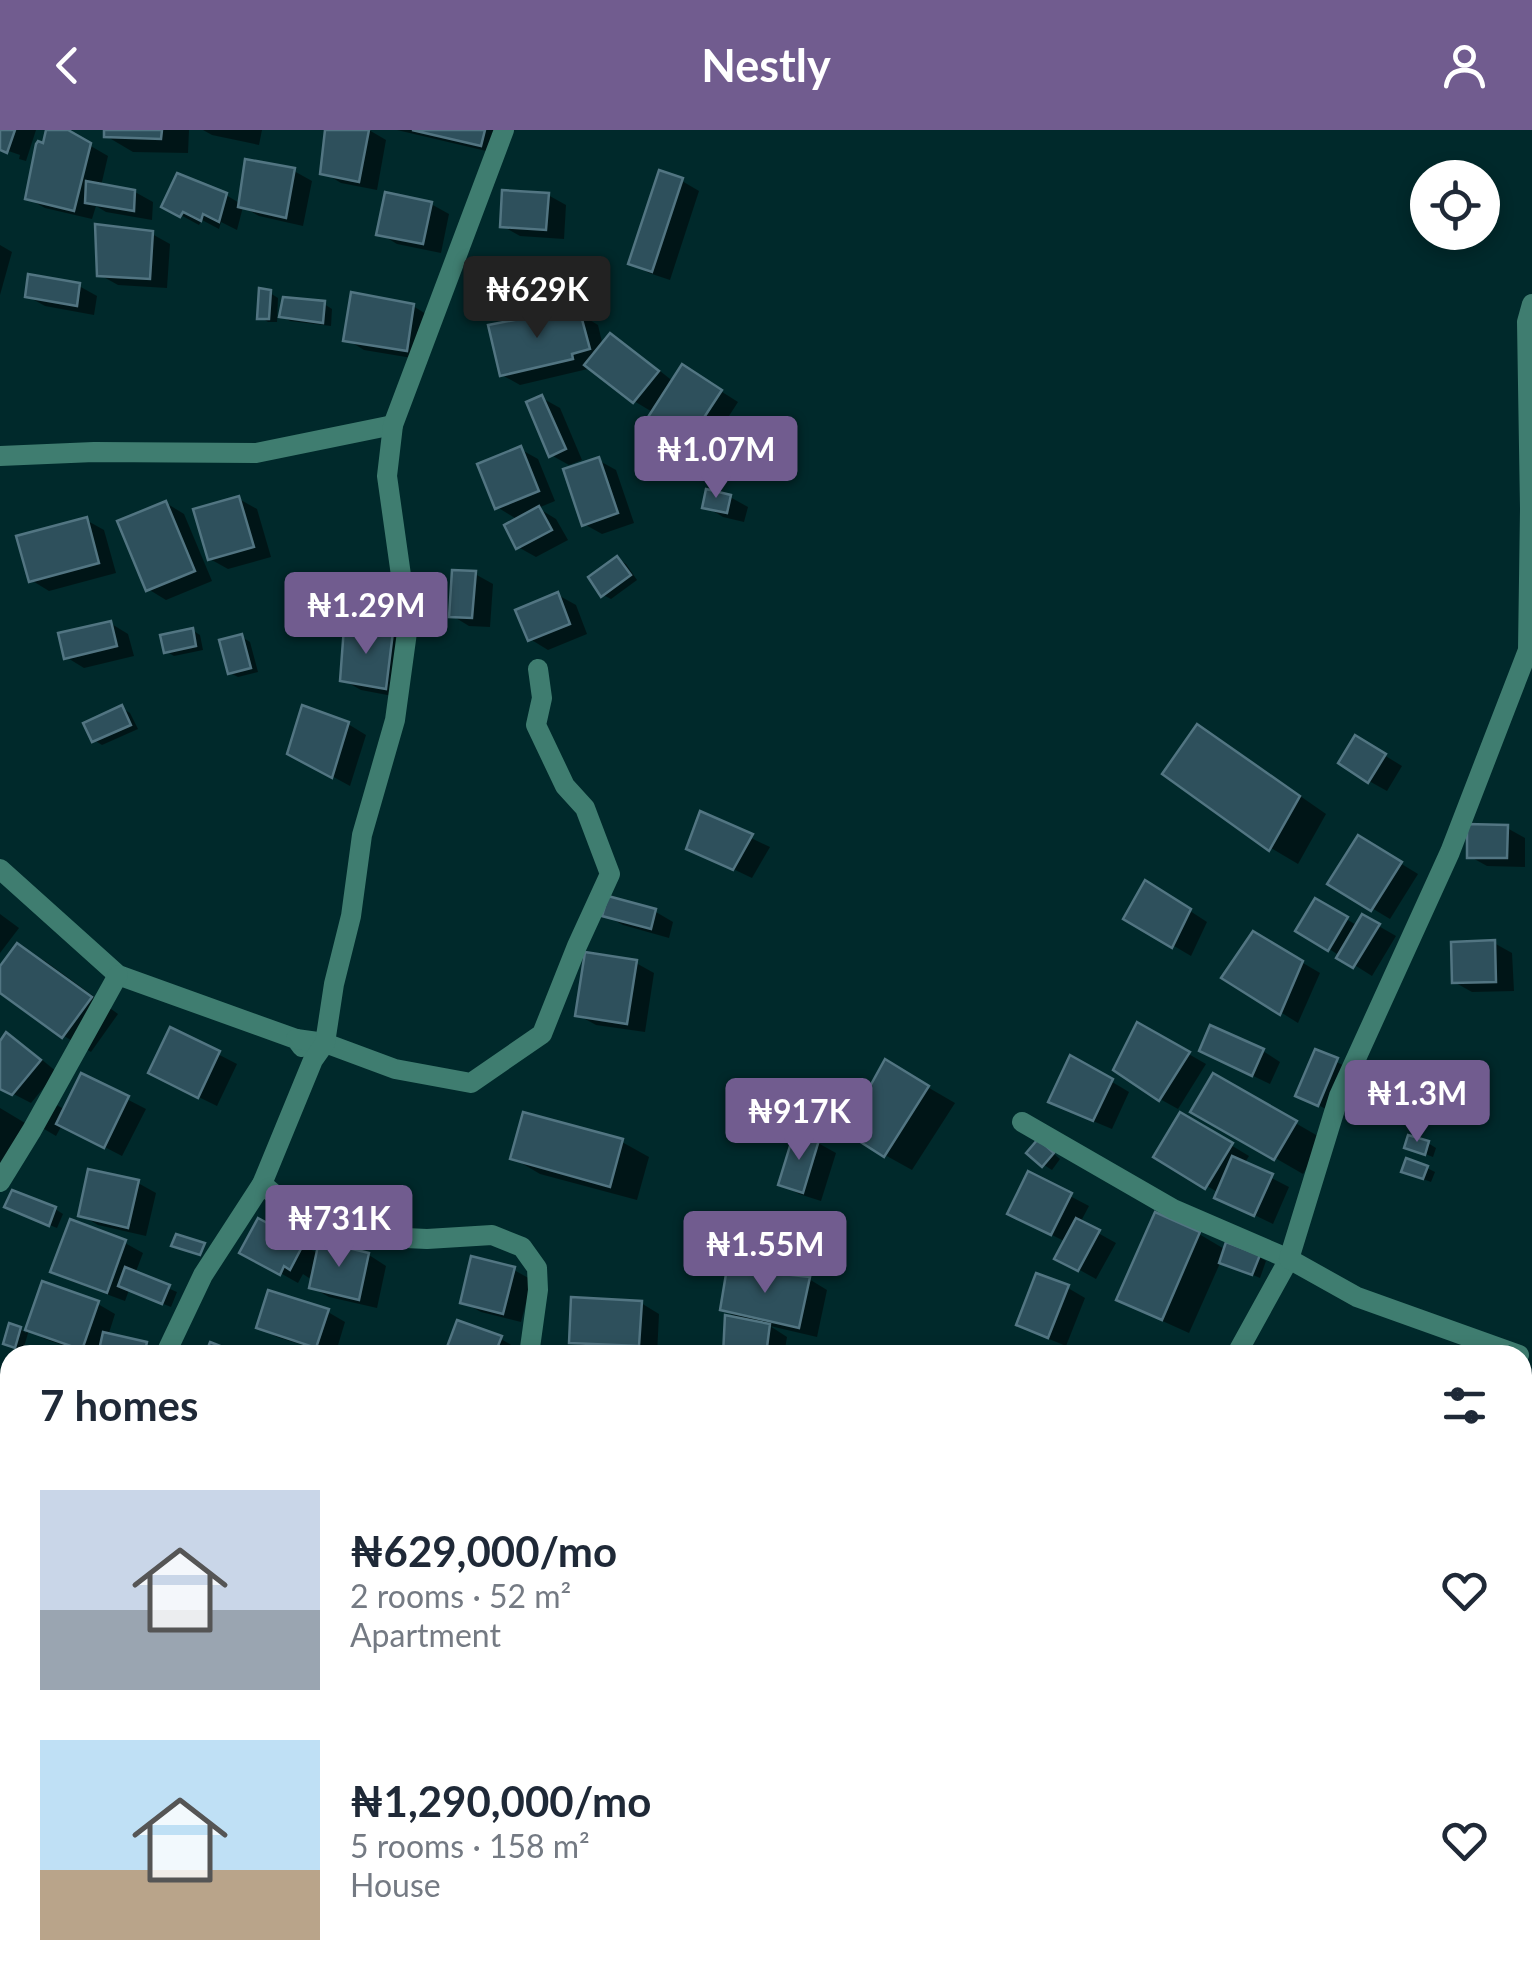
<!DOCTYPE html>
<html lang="en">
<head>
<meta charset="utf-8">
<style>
  body { margin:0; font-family:Lato,sans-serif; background:#f6f6f7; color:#1f2937; height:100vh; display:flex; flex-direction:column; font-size:38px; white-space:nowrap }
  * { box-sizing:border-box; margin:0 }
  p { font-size:32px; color:#747a83 }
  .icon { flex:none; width:55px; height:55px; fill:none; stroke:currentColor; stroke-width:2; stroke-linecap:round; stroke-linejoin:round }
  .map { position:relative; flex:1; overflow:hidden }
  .sheet { position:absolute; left:0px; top:1215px; width:1532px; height:640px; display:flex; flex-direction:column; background:#fff; border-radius:30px 30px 0 0; box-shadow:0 5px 15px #0003 }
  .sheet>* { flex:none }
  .buttons { position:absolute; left:1410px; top:30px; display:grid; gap:20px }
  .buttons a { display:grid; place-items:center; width:90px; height:90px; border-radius:50%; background:#fff; box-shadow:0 5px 15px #0003; font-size:50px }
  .price { position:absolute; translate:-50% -85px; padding:0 22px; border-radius:10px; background:#715c8f; color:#fff; font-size:32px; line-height:65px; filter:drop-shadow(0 2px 5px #0008) }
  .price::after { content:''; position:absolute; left:50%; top:60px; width:30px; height:22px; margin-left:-15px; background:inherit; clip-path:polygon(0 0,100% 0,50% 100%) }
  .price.active { background:#222; color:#fff }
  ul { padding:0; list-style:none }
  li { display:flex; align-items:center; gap:30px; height:250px; padding:0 40px }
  li span { display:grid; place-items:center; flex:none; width:280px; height:200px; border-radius:0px; color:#555 }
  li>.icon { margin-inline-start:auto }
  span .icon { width:120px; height:120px; fill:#fffc; stroke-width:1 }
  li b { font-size:42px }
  h2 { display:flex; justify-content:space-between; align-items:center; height:120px; padding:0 40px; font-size:42px }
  header { display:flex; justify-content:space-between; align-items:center; height:130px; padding:0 40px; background:#715c8f; color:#fff; font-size:45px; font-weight:700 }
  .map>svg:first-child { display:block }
</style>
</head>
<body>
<header><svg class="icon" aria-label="back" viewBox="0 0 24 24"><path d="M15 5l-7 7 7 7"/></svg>Nestly<svg class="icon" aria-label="person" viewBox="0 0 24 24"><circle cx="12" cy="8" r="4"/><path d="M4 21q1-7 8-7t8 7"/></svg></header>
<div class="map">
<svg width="1532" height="1855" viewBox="0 0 1532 1855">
  <rect width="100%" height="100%" fill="#00292b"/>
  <g fill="#0007">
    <polygon points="0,0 36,0 26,31 19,29 20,25 0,18"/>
    <polygon points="49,0 63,0 108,26 101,56 135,62 153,72 152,90 106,82 96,76 92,89 45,78 27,68"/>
    <polygon points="106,0 189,0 188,23 133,22 106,6"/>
    <polygon points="203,0 262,0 259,15 212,5"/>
    <polygon points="328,0 369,0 386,10 377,60 341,53 323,42"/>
    <polygon points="397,0 505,0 499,24"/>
    <polygon points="294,41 312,51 303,96 259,86 243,77 237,100 221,92 219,99 202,90 199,95 164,76 226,65 241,74"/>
    <polygon points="682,51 699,61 670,150 649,143 631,133"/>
    <polygon points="548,65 566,75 564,109 520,106 502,96"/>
    <polygon points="431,74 449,84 441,123 397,114 379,103"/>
    <polygon points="152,104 170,114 167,158 118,155 100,145"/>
    <polygon points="0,115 12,122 0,165"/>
    <polygon points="79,156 97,166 94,185 45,176 27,166"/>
    <polygon points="270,163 278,168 277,192 268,192 260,187"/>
    <polygon points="492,164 500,169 504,180 492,184 484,180"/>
    <polygon points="324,174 332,179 331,196 290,191 282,186"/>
    <polygon points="413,176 431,187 424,230 364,220 346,209"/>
    <polygon points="562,184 570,189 580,184 598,195 603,216 611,206 628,216 674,252 700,248 738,272 707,320 652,286 654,283 634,271 592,238 520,255 502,245"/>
    <polygon points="542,268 560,278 582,330 569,335 551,325"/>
    <polygon points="520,319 538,329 555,371 538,378 556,389 568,410 536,427 518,417 518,390 497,377"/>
    <polygon points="598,330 616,340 634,393 602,404 584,394"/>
    <polygon points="730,367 748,377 744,392 723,387 705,376"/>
    <polygon points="239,369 257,379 271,427 228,439 210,429"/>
    <polygon points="166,373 184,384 212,451 166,470 148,459"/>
    <polygon points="86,390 104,400 116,443 49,461 31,450"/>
    <polygon points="618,429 626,434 637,450 611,469 603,465"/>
    <polygon points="475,444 493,454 490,497 469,496 451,485"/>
    <polygon points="558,465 576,475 587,504 548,520 530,509"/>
    <polygon points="110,493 128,504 134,526 84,538 66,527"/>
    <polygon points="192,500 200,505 203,520 174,526 166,521"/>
    <polygon points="392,504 410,515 403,568 361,560 343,550"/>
    <polygon points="242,507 250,512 258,542 238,547 230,543"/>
    <polygon points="122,578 130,583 138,599 102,615 94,610"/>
    <polygon points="304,578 348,594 366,605 350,656 290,623"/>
    <polygon points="1356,608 1402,636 1387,661 1369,651"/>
    <polygon points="1224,613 1326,684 1298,734 1271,718 1166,643"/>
    <polygon points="701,684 770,717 752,748 689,718"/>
    <polygon points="1507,698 1525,708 1525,737 1487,736 1469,726"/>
    <polygon points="1359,708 1418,744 1390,789 1330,753"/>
    <polygon points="1164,764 1207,792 1191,826 1127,788"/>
    <polygon points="609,769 656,782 673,792 669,808 623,795 605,785"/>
    <polygon points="1316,771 1358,796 1363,787 1396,806 1372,846 1299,800"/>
    <polygon points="0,784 19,798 0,823"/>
    <polygon points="1254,804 1320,843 1298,893 1224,847"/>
    <polygon points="1494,813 1512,823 1514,861 1472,862 1454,852"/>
    <polygon points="18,816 45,831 118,884 91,922 64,906 0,860 0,840"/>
    <polygon points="636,833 654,843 645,902 596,895 578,885"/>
    <polygon points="1138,895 1206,934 1178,979 1160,969"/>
    <polygon points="171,900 237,934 217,976 168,952"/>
    <polygon points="7,906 25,916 57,942 31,973 0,957 0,915"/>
    <polygon points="1263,921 1280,932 1270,954 1220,930"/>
    <polygon points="1316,922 1355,941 1336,984 1298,965"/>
    <polygon points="1072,928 1129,962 1112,999 1069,981"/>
    <polygon points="886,933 955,973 912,1040 885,1025"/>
    <polygon points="82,946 146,979 122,1026 62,995 56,1006 39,996 51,972 66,980"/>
    <polygon points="1214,946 1323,1009 1303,1044 1193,981"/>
    <polygon points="0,978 30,996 0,1048"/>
    <polygon points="1181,985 1249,1026 1244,1034 1289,1057 1273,1094 1217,1067 1219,1063 1156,1026"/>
    <polygon points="622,1012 649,1027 637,1070 540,1044 513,1028"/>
    <polygon points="818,1013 836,1023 821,1071 799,1064 781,1054"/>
    <polygon points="1428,1013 1436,1018 1433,1027 1407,1017"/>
    <polygon points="1046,1017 1060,1029 1052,1040 1044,1035"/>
    <polygon points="1427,1038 1435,1042 1431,1052 1412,1045"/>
    <polygon points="1030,1045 1089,1076 1080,1093 1116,1113 1096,1149 1058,1128 1066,1112 1028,1093"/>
    <polygon points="138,1053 156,1063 146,1106 98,1095 80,1084"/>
    <polygon points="55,1079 63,1084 57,1098 15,1081"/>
    <polygon points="259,1091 319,1124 369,1125 386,1136 377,1178 329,1167 311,1157 314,1138 309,1148 303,1144 298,1153 243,1122"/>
    <polygon points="71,1092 125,1113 143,1123 135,1144 177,1162 171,1177 129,1160 125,1171 71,1151 53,1140"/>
    <polygon points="1199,1104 1226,1120 1259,1127 1266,1131 1260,1148 1221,1131 1189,1203 1147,1184 1120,1169"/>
    <polygon points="514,1140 532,1150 521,1192 481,1182 463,1172"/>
    <polygon points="809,1149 827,1160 817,1207 770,1196 787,1207 784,1225 725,1225 740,1189 722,1179"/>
    <polygon points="43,1154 98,1174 115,1184 108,1206 146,1215 154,1219 152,1225 115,1225 103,1220 101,1225 91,1225 45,1209 29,1200 23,1220 14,1217 20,1199 26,1203"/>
    <polygon points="1068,1158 1085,1168 1066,1216 1037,1204 1019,1194"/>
    <polygon points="641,1173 659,1184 657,1225 590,1221 572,1211"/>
    <polygon points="328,1182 345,1192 335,1225 277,1207 259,1197"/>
    <polygon points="501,1209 518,1219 516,1225 447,1225"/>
    <polygon points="1522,1367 1532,1372 1532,1418 1522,1416"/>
    <polygon points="1522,1467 1532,1467 1532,1512 1522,1508"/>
    <polygon points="1522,1534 1532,1534 1532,1568 1522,1567"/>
    <polygon points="39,1845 118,1845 118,1855 56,1855"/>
    <polygon points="248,1845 294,1845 293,1853"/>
    <polygon points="330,1845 373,1845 371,1855 347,1855"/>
    <polygon points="398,1845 440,1845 437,1855 411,1855 398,1847"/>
    <polygon points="457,1845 535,1845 535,1855 500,1855 490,1849 489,1854 464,1849"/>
    <polygon points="857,1845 856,1853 812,1851 804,1846"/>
    <polygon points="1139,1845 1191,1845 1189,1855 1173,1855"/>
    <polygon points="1256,1845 1342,1845 1341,1855 1255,1855"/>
  </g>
  <g fill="#2e505c" stroke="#527582" stroke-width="2.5">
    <polygon points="0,0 15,0 7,23 0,20"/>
    <polygon points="46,0 68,0 91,13 74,81 25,69 36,14 38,11 43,13"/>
    <polygon points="104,0 162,0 161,9 104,7"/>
    <polygon points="325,0 369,0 359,52 320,44"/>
    <polygon points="412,0 485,0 481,16"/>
    <polygon points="245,29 295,38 286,88 238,77"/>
    <polygon points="659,40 683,48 652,142 628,134"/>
    <polygon points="177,43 227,63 219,92 203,84 201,91 183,82 180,87 161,77"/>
    <polygon points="86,51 135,60 134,81 85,73"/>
    <polygon points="502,60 549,63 546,100 500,97"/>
    <polygon points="385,62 432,72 423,114 376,105"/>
    <polygon points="95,94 153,101 150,149 97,146"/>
    <polygon points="28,144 80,153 77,176 25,167"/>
    <polygon points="259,158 271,160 269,189 257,189"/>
    <polygon points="351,162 414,174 407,221 343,211"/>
    <polygon points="492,162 497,176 482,181 477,167"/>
    <polygon points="283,167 325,171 323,193 279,187"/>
    <polygon points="562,181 564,188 580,182 590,219 572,224 573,229 500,246 488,195"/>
    <polygon points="610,203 659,241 633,273 584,235"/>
    <polygon points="682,234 722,260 688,312 648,287"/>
    <polygon points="542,265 566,319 549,327 526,272"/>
    <polygon points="521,316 539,361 495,379 477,334"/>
    <polygon points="599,327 618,383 582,396 563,339"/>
    <polygon points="706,359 731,365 727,383 702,378"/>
    <polygon points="239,366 254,417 208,430 193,379"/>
    <polygon points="166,371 195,441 146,461 117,391"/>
    <polygon points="539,376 552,400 516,419 504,395"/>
    <polygon points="87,387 99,433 29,452 16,406"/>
    <polygon points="617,426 631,445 601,467 588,447"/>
    <polygon points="452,440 476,441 472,488 449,487"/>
    <polygon points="558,462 570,494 528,511 515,480"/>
    <polygon points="111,491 117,516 64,529 58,503"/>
    <polygon points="344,497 393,502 386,559 340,551"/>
    <polygon points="193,498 196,516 164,523 160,505"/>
    <polygon points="242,504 251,538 228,544 219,510"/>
    <polygon points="122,575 131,595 92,612 83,593"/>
    <polygon points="302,575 349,592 332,648 287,624"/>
    <polygon points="1197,594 1300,666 1269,721 1162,644"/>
    <polygon points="1355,605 1386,624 1368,653 1338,633"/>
    <polygon points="700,681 753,704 733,740 686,719"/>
    <polygon points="1467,694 1508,695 1507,728 1467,728"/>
    <polygon points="1358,705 1402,732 1371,781 1327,754"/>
    <polygon points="1145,750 1191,779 1172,818 1123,789"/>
    <polygon points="608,766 656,779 651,799 602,786"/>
    <polygon points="1315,768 1348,787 1328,821 1295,801"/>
    <polygon points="1362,784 1380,794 1353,838 1336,828"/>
    <polygon points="1253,801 1303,831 1280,885 1221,848"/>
    <polygon points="1495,810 1496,852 1452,853 1451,812"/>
    <polygon points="17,813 92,867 62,908 0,863 0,836"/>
    <polygon points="585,822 637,830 627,894 575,886"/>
    <polygon points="1137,892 1190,922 1159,971 1113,940"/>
    <polygon points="1210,895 1264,919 1252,946 1199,921"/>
    <polygon points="170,897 220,921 198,968 148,943"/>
    <polygon points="6,902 41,930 12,965 0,959 0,911"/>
    <polygon points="1315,919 1338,928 1318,976 1295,966"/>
    <polygon points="1070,925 1113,949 1093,991 1048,972"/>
    <polygon points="885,929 929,956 884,1027 845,1002"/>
    <polygon points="81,943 129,966 104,1018 56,994"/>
    <polygon points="1213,943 1297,991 1274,1030 1190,982"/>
    <polygon points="523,982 623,1009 610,1057 510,1029"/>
    <polygon points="1180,982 1233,1013 1205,1059 1153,1027"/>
    <polygon points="794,1003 819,1010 803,1063 778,1055"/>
    <polygon points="1408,1005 1429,1011 1425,1025 1404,1018"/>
    <polygon points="1038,1009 1054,1023 1042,1037 1026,1023"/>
    <polygon points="1232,1026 1273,1044 1254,1086 1214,1068"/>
    <polygon points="1406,1028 1428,1036 1423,1049 1401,1042"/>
    <polygon points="88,1039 139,1050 128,1098 78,1086"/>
    <polygon points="1028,1041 1072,1063 1051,1105 1007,1084"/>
    <polygon points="12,1060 56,1077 49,1096 4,1077"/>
    <polygon points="1155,1082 1200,1102 1162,1190 1116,1170"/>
    <polygon points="258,1088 304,1113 290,1140 284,1136 280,1145 239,1123"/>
    <polygon points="1076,1088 1100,1100 1078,1141 1054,1129"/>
    <polygon points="70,1089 126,1110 107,1163 50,1142"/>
    <polygon points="176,1104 205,1113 200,1125 171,1116"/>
    <polygon points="319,1111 369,1123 359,1170 309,1158"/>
    <polygon points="1226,1112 1260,1125 1252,1145 1219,1133"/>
    <polygon points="471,1126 515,1137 503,1184 460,1173"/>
    <polygon points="125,1137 170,1155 162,1174 118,1156"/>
    <polygon points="727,1138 810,1147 799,1198 720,1180"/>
    <polygon points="1036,1143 1069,1155 1048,1208 1016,1195"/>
    <polygon points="42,1151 99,1171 82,1220 25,1200"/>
    <polygon points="268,1160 329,1179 316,1218 256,1198"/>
    <polygon points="571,1167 642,1171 639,1216 569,1213"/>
    <polygon points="725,1185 770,1194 766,1225 723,1225"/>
    <polygon points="457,1190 502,1206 496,1221 503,1223 502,1225 444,1225"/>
    <polygon points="9,1193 21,1197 15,1218 3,1214"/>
    <polygon points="103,1202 147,1212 144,1225 120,1225 99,1220"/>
    <polygon points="210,1212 243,1225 205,1225"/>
    <polygon points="0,1249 10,1255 10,1289 4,1298 0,1295"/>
    <polygon points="1522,1258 1532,1262 1532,1325 1522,1321"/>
    <polygon points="1522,1464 1532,1465 1532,1504 1522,1503"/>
    <polygon points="1522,1531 1532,1532 1532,1560 1522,1559"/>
    <polygon points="8,1542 10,1543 10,1606 0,1600 0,1557"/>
    <polygon points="396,1845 419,1845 416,1855 395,1848"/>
    <polygon points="487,1845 518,1845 517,1851 487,1851"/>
    <polygon points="802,1845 849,1845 849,1850 802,1847"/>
    <rect x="1253" y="1845" width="71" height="10"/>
  </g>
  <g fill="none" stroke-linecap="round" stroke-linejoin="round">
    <g stroke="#3f7d70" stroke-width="20">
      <polyline points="0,326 94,322 256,323 393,295"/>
      <polyline points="0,739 118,845 296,909 302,917"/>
      <polyline points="296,909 325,913 395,939 471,953 542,904 577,816 610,744 585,678 565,656 536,595 542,568 538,539"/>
      <polyline points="1022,992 1173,1079 1289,1129 1236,1225"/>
      <polyline points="0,1052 32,1000 118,845"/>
      <polyline points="262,1054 298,1084 363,1106 427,1109 492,1105 522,1117 537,1138 538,1160 529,1225"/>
      <polyline points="165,1225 203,1145 262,1054 313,930 325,913 334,854 351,786 362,705 395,590 408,495 387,346 393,295 504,0"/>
      <polyline points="1519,1225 1357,1167 1289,1129 1339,966 1450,722 1528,520 1530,379 1527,192 1532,174"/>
      <polyline points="0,1438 10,1425"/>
      <polyline points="1522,1618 1526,1580"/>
      <polyline points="0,1647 10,1652"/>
      <polyline points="744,1845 759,1855"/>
      <polyline points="369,1855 371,1845"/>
      <polyline points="1030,1855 1032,1845"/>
      <polyline points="1496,1855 1497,1845"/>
    </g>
  </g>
</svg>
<div class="buttons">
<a><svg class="icon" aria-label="locate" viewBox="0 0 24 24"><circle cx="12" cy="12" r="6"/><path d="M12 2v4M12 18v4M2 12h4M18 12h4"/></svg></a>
</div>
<b class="price active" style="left:537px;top:211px">₦629K</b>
<b class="price" style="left:716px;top:371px">₦1.07M</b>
<b class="price" style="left:366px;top:527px">₦1.29M</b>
<b class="price" style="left:1417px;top:1015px">₦1.3M</b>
<b class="price" style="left:799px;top:1033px">₦917K</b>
<b class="price" style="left:339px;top:1140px">₦731K</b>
<b class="price" style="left:765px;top:1166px">₦1.55M</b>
<section class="sheet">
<h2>7 homes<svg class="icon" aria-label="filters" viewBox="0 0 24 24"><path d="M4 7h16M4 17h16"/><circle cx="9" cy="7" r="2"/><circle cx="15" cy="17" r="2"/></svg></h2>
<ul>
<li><span style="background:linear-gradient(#c9d6e8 60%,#9aa5b1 0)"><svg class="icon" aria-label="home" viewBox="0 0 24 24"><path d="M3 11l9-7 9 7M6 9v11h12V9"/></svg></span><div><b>₦629,000/mo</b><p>2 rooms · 52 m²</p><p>Apartment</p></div><svg class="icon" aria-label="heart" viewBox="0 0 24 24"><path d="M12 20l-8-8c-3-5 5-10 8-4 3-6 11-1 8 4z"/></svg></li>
<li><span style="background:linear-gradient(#bfe0f5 65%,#b9a48a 0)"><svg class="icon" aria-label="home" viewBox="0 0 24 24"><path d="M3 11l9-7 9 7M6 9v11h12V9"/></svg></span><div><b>₦1,290,000/mo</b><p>5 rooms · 158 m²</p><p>House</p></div><svg class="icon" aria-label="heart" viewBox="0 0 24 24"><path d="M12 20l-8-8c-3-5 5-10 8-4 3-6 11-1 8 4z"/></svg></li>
</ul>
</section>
</div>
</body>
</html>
